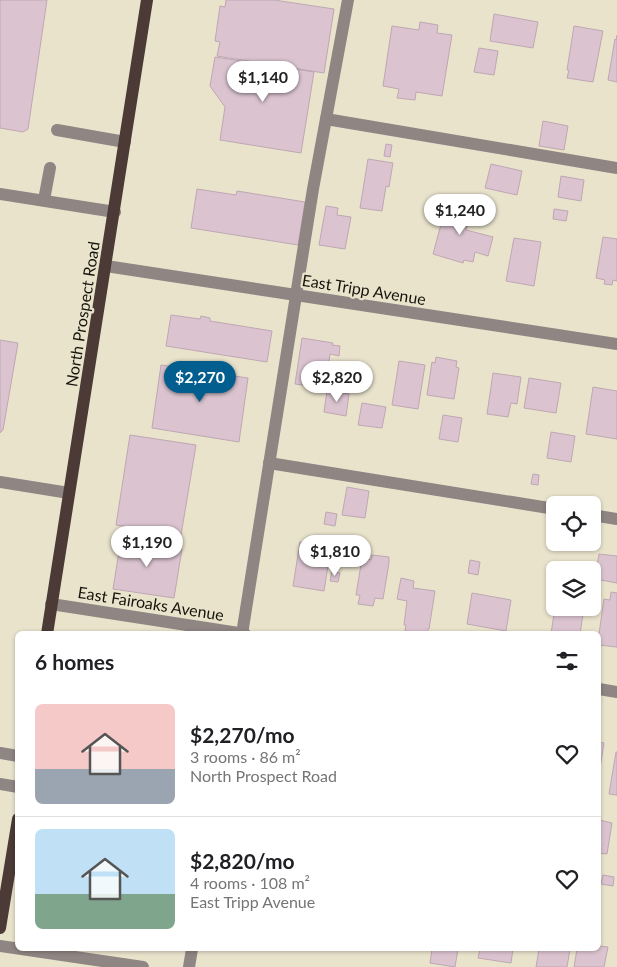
<!DOCTYPE html>
<html lang="en">
<head>
<meta charset="utf-8">
<style>
  body { margin:0; font-family:Lato,sans-serif; background:#f2f2f2; color:#202124; height:100vh; display:flex; flex-direction:column; font-size:19px; white-space:nowrap }
  * { box-sizing:border-box; margin:0 }
  p { font-size:16px; color:#757577 }
  .icon { flex:none; width:28px; height:28px; fill:none; stroke:currentColor; stroke-width:2; stroke-linecap:round; stroke-linejoin:round }
  .map { position:relative; flex:1; overflow:hidden }
  .sheet { position:absolute; left:15px; top:631px; width:586px; height:320px; display:flex; flex-direction:column; background:#fff; border-radius:8px; box-shadow:0 1px 4px #0004 }
  .sheet>* { flex:none }
  .buttons { position:absolute; left:546px; top:496px; display:grid; gap:10px }
  .buttons a { display:grid; place-items:center; width:55px; height:55px; border-radius:8px; background:#fff; box-shadow:0 1px 4px #0004; font-size:25px }
  .price { position:absolute; translate:-50% -42px; padding:0 11px; border-radius:18px; background:#fff; color:#222; font-size:16px; line-height:32px; filter:drop-shadow(0 1px 2px #0008) }
  .price::after { content:''; position:absolute; left:50%; top:30px; width:15px; height:11px; margin-left:-8px; background:inherit; clip-path:polygon(0 0,100% 0,50% 100%) }
  .price.on { background:#015e8f; color:#fff }
  ul { padding:0; list-style:none }
  li { display:flex; align-items:center; gap:15px; height:125px; padding:0 20px }
  li+li { border-top:1px solid #e0e0e0 }
  li span { display:grid; place-items:center; flex:none; width:140px; height:100px; border-radius:8px; color:#555 }
  li>.icon { margin-inline-start:auto }
  span .icon { width:60px; height:60px; fill:#fffc; stroke-width:1 }
  li b { font-size:21px }
  h2 { display:flex; justify-content:space-between; align-items:center; height:60px; padding:0 20px; font-size:21px }
  .map>svg:first-child { display:block }
</style>
</head>
<body>
<div class="map">
<svg width="617" height="967" viewBox="0 0 617 967">
  <rect width="100%" height="100%" fill="#e9e3cc"/>
  <g fill="#dbc4d0" stroke="#bea7b3">
    <polygon points="0,0 47,0 28,129 23,132 0,128"/>
    <polygon points="226,0 274,0 334,9 324,73 217,56 220,42 215,41 220,6 225,7"/>
    <polygon points="494,14 538,22 533,48 490,41"/>
    <polygon points="420,22 438,25 437,33 452,35 442,96 416,92 415,100 397,98 399,89 383,86 392,26 419,30"/>
    <polygon points="574,26 603,31 593,82 567,78 569,70 567,70"/>
    <polygon points="617,35 617,82 608,80 615,39 616,40"/>
    <polygon points="479,48 498,51 494,75 474,72"/>
    <polygon points="215,57 314,72 301,153 220,140 225,107 210,86"/>
    <polygon points="543,121 568,126 564,150 539,146"/>
    <polygon points="386,144 392,145 390,157 384,156"/>
    <polygon points="368,159 393,163 389,187 386,186 382,211 360,208"/>
    <polygon points="491,164 522,171 517,195 485,188"/>
    <polygon points="561,176 584,180 581,201 558,197"/>
    <polygon points="197,189 236,195 237,191 305,202 298,245 191,228"/>
    <polygon points="447,202 472,209 466,230 493,237 488,256 475,252 473,262 464,260 463,263 433,254"/>
    <polygon points="326,206 338,208 337,215 351,217 345,249 319,245"/>
    <polygon points="554,209 568,211 566,221 553,219"/>
    <polygon points="603,237 617,239 617,281 613,280 612,285 604,284 605,280 596,278"/>
    <polygon points="514,238 541,242 534,286 506,281"/>
    <polygon points="171,315 200,319 201,316 210,318 210,321 272,331 267,362 166,346"/>
    <polygon points="302,338 333,343 332,345 340,346 339,356 330,354 325,388 295,384"/>
    <polygon points="0,340 18,343 3,430 0,433"/>
    <polygon points="436,357 457,361 456,367 459,368 454,399 427,395 432,362 435,363"/>
    <polygon points="399,361 425,365 418,409 392,405"/>
    <polygon points="161,365 248,378 239,442 152,428"/>
    <polygon points="493,373 521,377 517,404 511,403 508,417 487,414"/>
    <polygon points="529,378 561,383 556,413 524,408"/>
    <polygon points="593,387 617,391 617,439 586,434"/>
    <polygon points="327,391 349,394 346,416 324,412"/>
    <polygon points="362,403 386,407 382,428 358,425"/>
    <polygon points="443,415 462,418 458,442 439,439"/>
    <polygon points="551,432 575,436 571,462 547,458"/>
    <polygon points="130,435 196,445 181,535 116,525"/>
    <polygon points="533,474 539,475 538,485 531,484"/>
    <polygon points="347,487 369,491 365,518 342,515"/>
    <polygon points="326,512 337,514 335,526 324,524"/>
    <polygon points="121,539 143,543 143,540 158,542 158,545 182,549 174,598 113,589"/>
    <polygon points="300,542 331,547 324,591 293,586"/>
    <polygon points="334,542 342,543 342,550 333,549"/>
    <polygon points="599,554 617,556 617,583 595,579"/>
    <polygon points="372,555 389,557 389,563 383,599 375,598 373,606 358,604 360,595 356,595 362,558 371,560"/>
    <polygon points="470,560 480,562 478,575 468,573"/>
    <polygon points="332,571 340,573 338,582 330,581"/>
    <polygon points="401,578 414,581 413,588 435,591 429,629 428,629 427,634 405,631 406,625 404,625 407,601 397,599"/>
    <polygon points="611,592 617,593 617,647 599,645 599,634 604,599 610,600"/>
    <polygon points="472,593 511,600 506,631 467,624"/>
    <polygon points="555,607 584,608 580,634 551,634"/>
    <polygon points="599,742 604,743 599,774"/>
    <polygon points="616,752 617,752 617,795 609,794"/>
    <polygon points="599,820 612,823 607,854 599,853"/>
    <polygon points="603,875 614,877 613,886 601,884"/>
    <polygon points="599,946 608,947 604,967 574,967 577,949 599,949"/>
    <polygon points="432,949 458,949 455,967 430,963"/>
    <polygon points="480,949 513,949 511,963 478,958"/>
    <polygon points="539,949 570,949 567,967 536,967"/>
  </g>
  <g fill="none" stroke-linecap="round" stroke-linejoin="round">
    <g stroke="#8f8582" stroke-width="12">
      <polyline points="326,119 617,168"/>
      <polyline points="57,130 125,142"/>
      <polyline points="0,194 115,212"/>
      <polyline points="44,200 50,168"/>
      <polyline points="106,266 617,344"/>
      <polyline points="269,463 555,509"/>
      <polyline points="0,482 69,493"/>
      <polyline points="592,515 617,519"/>
      <polyline points="51,604 245,634"/>
      <polyline points="242,634 313,189 348,0"/>
      <polyline points="599,689 617,692"/>
      <polyline points="0,753 18,756"/>
      <polyline points="0,784 18,787"/>
      <polyline points="0,946 143,967"/>
      <polyline points="189,967 192,949"/>
    </g>
    <g stroke="#4b3a35" stroke-width="12">
      <polyline points="47,634 147,0"/>
      <polyline points="0,928 18,819"/>
    </g>
  </g>
  <g text-anchor="middle" dominant-baseline="central" stroke-width="4.5" stroke-linejoin="round" paint-order="stroke">
    <g font-size="16" fill="#15130b" stroke="#e9e3cc">
      <text transform="translate(364 289) rotate(9)">East Tripp Avenue</text>
      <text transform="translate(82 314) rotate(-81)">North Prospect Road</text>
      <text transform="translate(151 603) rotate(9)">East Fairoaks Avenue</text>
    </g>
  </g>
</svg>
<div class="buttons">
<a><svg class="icon" aria-label="locate" viewBox="0 0 24 24"><circle cx="12" cy="12" r="6"/><path d="M12 2v4M12 18v4M2 12h4M18 12h4"/></svg></a>
<a><svg class="icon" aria-label="layers" viewBox="0 0 24 24"><path d="M12 4l9 5-9 5-9-5zM3 14l9 5 9-5"/></svg></a>
</div>
<b class="price" style="left:263px;top:103px">$1,140</b>
<b class="price" style="left:460px;top:236px">$1,240</b>
<b class="price on" style="left:200px;top:403px">$2,270</b>
<b class="price" style="left:337px;top:403px">$2,820</b>
<b class="price" style="left:147px;top:568px">$1,190</b>
<b class="price" style="left:335px;top:577px">$1,810</b>
<section class="sheet">
<h2>6 homes<svg class="icon" aria-label="filters" viewBox="0 0 24 24"><path d="M4 7h16M4 17h16"/><circle cx="9" cy="7" r="2"/><circle cx="15" cy="17" r="2"/></svg></h2>
<ul>
<li><span style="background:linear-gradient(#f6c9c9 65%,#9aa5b1 0)"><svg class="icon" aria-label="home" viewBox="0 0 24 24"><path d="M3 11l9-7 9 7M6 9v11h12V9"/></svg></span><div><b>$2,270/mo</b><p>3 rooms · 86 m²</p><p>North Prospect Road</p></div><svg class="icon" aria-label="heart" viewBox="0 0 24 24"><path d="M12 20l-8-8c-3-5 5-10 8-4 3-6 11-1 8 4z"/></svg></li>
<li><span style="background:linear-gradient(#bfe0f5 65%,#7fa58c 0)"><svg class="icon" aria-label="home" viewBox="0 0 24 24"><path d="M3 11l9-7 9 7M6 9v11h12V9"/></svg></span><div><b>$2,820/mo</b><p>4 rooms · 108 m²</p><p>East Tripp Avenue</p></div><svg class="icon" aria-label="heart" viewBox="0 0 24 24"><path d="M12 20l-8-8c-3-5 5-10 8-4 3-6 11-1 8 4z"/></svg></li>
</ul>
</section>
</div>
</body>
</html>
